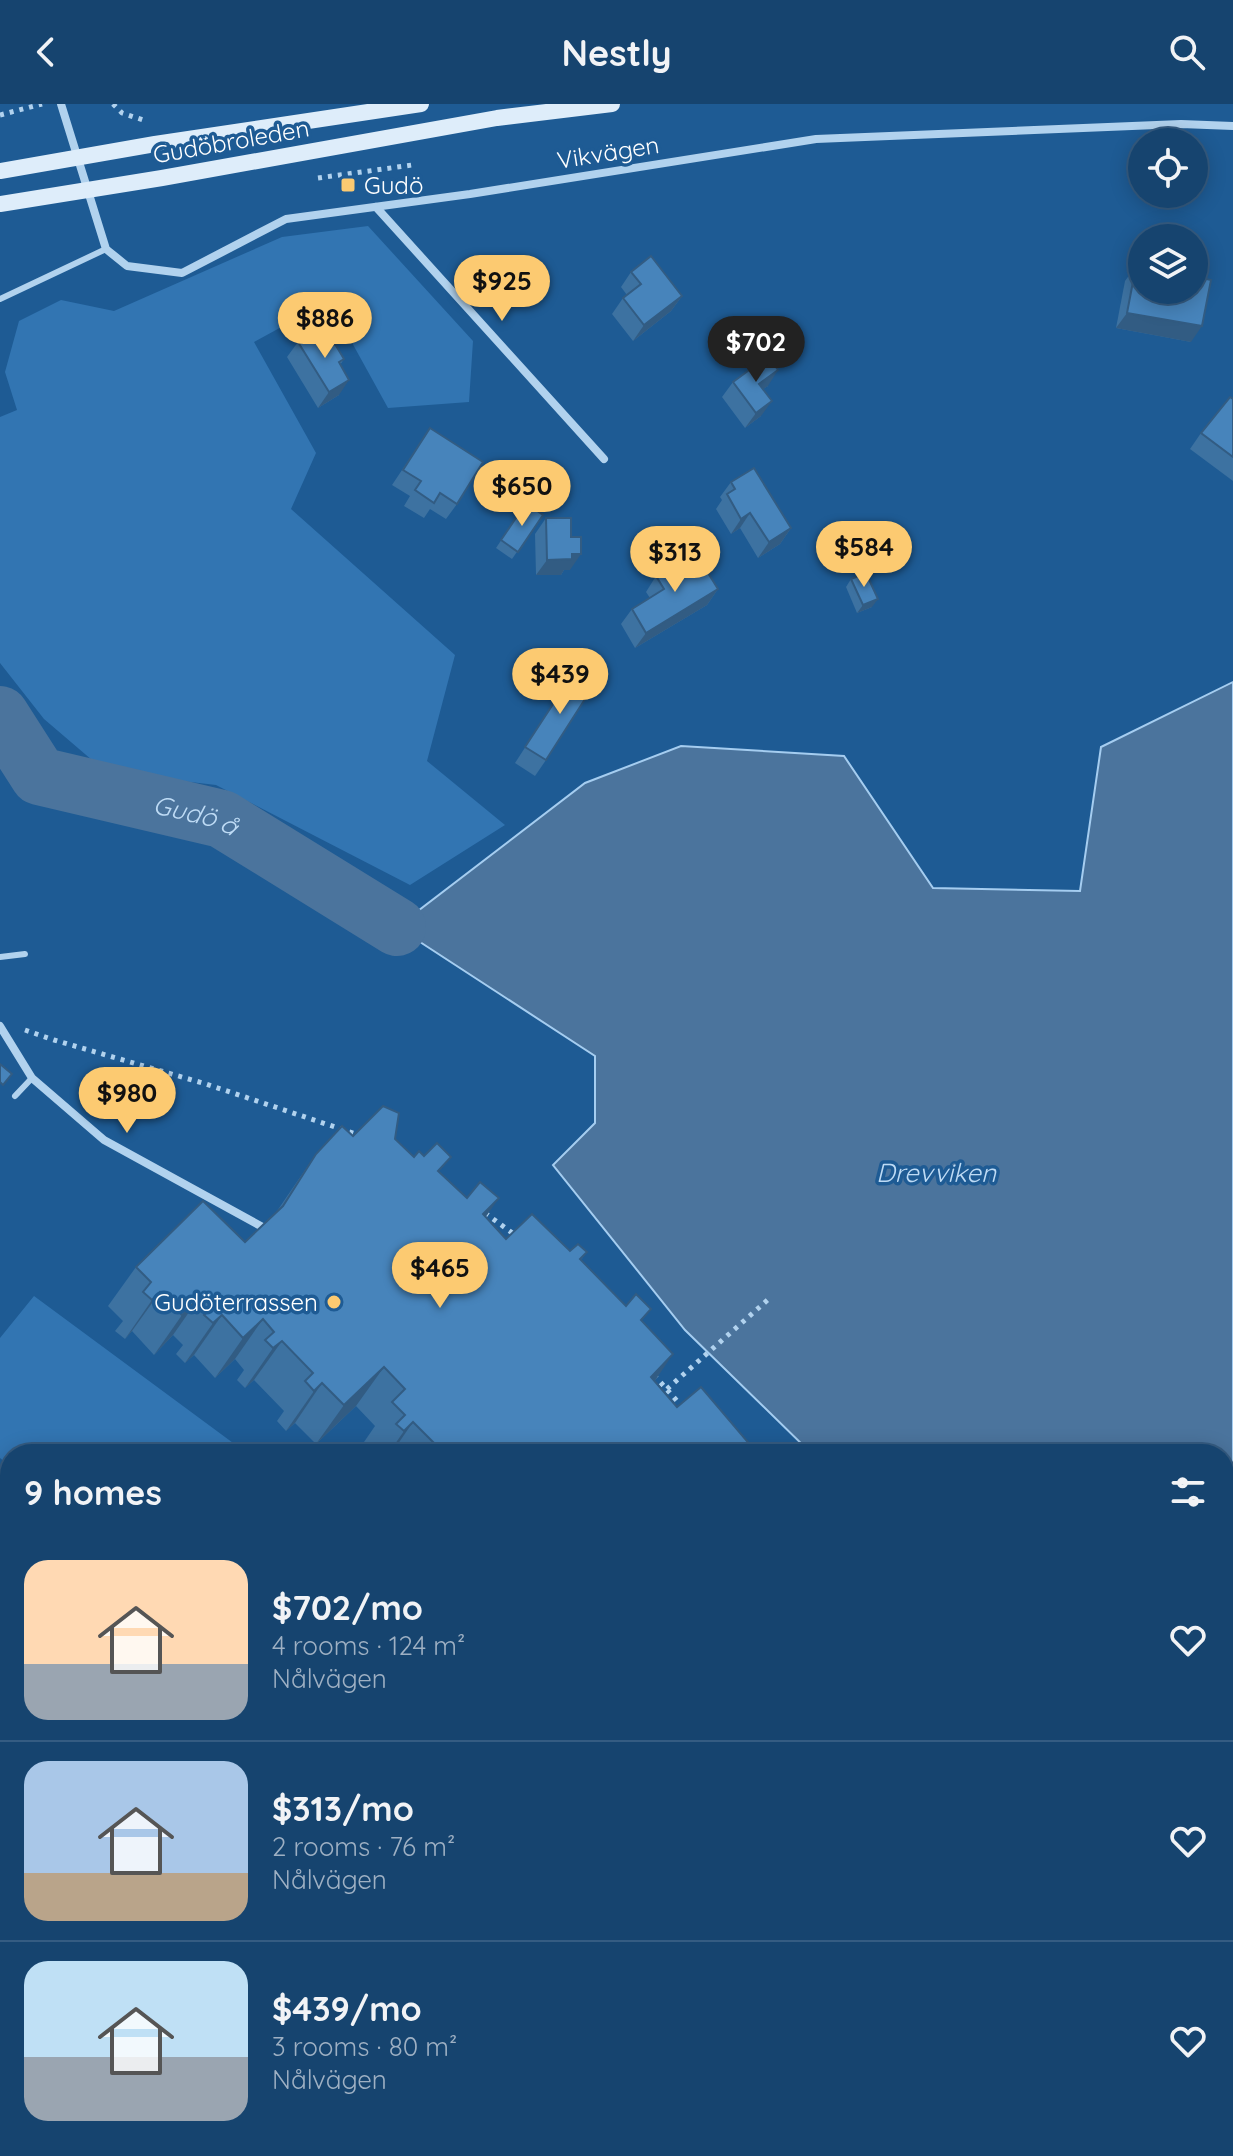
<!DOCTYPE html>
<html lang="en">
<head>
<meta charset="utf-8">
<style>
  body { margin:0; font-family:Quicksand,sans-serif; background:#1f4b74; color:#f1f3f6; height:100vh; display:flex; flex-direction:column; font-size:30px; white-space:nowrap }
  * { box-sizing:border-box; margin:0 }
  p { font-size:26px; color:#9eb0c3 }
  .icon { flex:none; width:44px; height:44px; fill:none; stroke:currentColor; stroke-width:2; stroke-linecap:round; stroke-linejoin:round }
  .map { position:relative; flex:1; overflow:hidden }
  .sheet { position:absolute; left:0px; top:1340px; width:1234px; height:712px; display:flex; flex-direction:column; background:#16446f; border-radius:32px 32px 0 0; box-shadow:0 4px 20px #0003,0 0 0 2px #355c82 }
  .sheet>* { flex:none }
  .tools { position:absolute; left:1128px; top:24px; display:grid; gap:16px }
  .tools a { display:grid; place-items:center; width:80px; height:80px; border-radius:50%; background:#16446f; box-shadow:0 4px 20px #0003,0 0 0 2px #355c82; font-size:40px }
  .price { position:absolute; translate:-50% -68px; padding:0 18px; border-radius:28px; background:#fcca71; color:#111; font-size:26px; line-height:52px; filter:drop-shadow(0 2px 4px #0008) }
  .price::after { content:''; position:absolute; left:50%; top:48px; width:24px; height:18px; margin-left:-12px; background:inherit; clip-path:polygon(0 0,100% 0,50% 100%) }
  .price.on { background:#222; color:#fff }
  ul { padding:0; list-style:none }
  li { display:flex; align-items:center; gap:24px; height:200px; padding:0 24px }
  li+li { border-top:2px solid #355c82 }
  li span { display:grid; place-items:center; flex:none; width:224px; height:160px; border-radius:24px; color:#555 }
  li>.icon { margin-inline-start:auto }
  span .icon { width:96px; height:96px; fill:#fffc; stroke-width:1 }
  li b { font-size:34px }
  h2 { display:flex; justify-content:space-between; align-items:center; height:96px; padding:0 24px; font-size:34px }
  header { display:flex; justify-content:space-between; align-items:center; height:104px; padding:0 24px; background:#16446f; font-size:36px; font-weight:800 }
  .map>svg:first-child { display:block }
</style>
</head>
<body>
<header><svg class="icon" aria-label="back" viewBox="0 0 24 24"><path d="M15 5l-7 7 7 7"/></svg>Nestly<svg class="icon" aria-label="search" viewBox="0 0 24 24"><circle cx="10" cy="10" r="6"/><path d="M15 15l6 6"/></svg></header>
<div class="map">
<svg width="1233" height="2052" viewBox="0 0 1233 2052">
  <rect width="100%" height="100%" fill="#1e5b94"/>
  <g fill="#3275b2">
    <polygon points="368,122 473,237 469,298 388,304 329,197 254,238 316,349 291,405 455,551 427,657 505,721 410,781 216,681 106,668 44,615 0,559 0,313 17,306 5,268 19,217 61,196 114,207 282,133"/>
    <polygon points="34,1192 248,1350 10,1350 10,1362 0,1354 0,1234"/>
    <polygon points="251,2042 810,2042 814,2052 259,2052"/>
  </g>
  <polygon fill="#4b749d" stroke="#a5cdf0" stroke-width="2" points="1233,578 1233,2052 1151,2052 1147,2042 1224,2042 1224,1350 812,1350 685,1226 553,1061 595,1019 595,952 397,823 585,679 681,642 844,652 933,784 1080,787 1101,643"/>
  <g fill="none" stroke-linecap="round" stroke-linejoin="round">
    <path stroke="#4b749d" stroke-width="58" id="s1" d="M 0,611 L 39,672 L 222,715 L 397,823"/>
    <g stroke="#b1d2ee" stroke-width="5" stroke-dasharray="4 6" stroke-linecap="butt">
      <polyline points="113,0 122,9 143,16"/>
      <polyline points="0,11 42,0"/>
      <polyline points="318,74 412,61"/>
      <polyline points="25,926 54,936 206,980 359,1031"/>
      <polyline points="485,1109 515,1131"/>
      <polyline points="654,1271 685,1306"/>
      <polyline points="667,1285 771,1193"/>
      <polyline points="1066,2042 1068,2052"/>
    </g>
    <g stroke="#b1d2ee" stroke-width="6">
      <polyline points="0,195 106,145"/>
      <polyline points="0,853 25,850"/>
      <polyline points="15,992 32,974"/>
    </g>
    <g stroke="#b1d2ee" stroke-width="8">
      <polyline points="61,0 106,145 127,162 182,169 286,115 470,90 816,35 1181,20 1233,22"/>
      <polyline points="376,103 604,355"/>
      <polyline points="0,922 32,974 104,1036 268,1126"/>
    </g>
    <g stroke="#deedfa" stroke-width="16">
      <polyline points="0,67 155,40 421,0"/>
      <polyline points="0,100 162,74 497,14 612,0"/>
    </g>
  </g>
  <g fill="#3d72a1">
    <polygon points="1136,162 1191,238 1116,224 1125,177"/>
    <polygon points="631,168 682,192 671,207 633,237 612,210 623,194 627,191 621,183"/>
    <polygon points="298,238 329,243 344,255 340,261 339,291 318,304 287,253"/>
    <polygon points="733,278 768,282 763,285 761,312 745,324 722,293"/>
    <polygon points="1233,295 1233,377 1190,345 1201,329"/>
    <polygon points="430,324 457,400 446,415 430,405 424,414 404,402 410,392 392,381"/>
    <polygon points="731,378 791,424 780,440 758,454 740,424 731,430 716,405 722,396 720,393"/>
    <polygon points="526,399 543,411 512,455 496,444"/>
    <polygon points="546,414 571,433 570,466 564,466 561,471 536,471 535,430"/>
    <polygon points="680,464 718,485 707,501 635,544 621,520 632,505 650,494 646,488 656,472"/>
    <polygon points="851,475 872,503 857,509 846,483"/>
    <polygon points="574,568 546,656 535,672 515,659"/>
    <polygon points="353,1032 395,1035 414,1053 440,1069 486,1113 506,1135 570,1147 587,1148 581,1156 642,1218 654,1277 677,1303 758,1350 375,1350 364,1338 375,1322 356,1302 316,1340 295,1319 286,1327 277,1317 284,1307 254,1276 245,1284 237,1276 244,1266 235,1255 215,1274 194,1251 185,1259 176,1250 183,1241 173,1231 154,1251 132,1227 125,1235 115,1227 123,1217 108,1202 136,1163 245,1138 277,1107 316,1050"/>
    <polygon points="10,1500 10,1515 6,1505"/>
    <polygon points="10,1593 10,1634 8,1635 0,1609 0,1600 4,1595"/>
    <polygon points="10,1756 10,1803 8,1800 6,1801 0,1793 0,1764"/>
  </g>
  <g fill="#325c83">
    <polygon points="682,192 671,207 633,237 644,221"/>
    <polygon points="1127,209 1202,222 1191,238 1116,224"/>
    <polygon points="778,266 768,282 748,295 759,280"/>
    <polygon points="349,276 339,291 318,304 329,288"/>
    <polygon points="772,297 761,312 745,324 756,309"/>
    <polygon points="750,409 740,424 731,430 741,415"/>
    <polygon points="791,424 780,440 758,454 769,438"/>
    <polygon points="572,450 581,450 570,466 564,466 561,471 536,471 547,456"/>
    <polygon points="718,485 707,501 635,544 646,529"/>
    <polygon points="878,495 872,503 857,509 863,501"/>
    <polygon points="499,1094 471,1134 483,1110"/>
    <polygon points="160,1188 132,1227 125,1235 152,1196"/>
    <polygon points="201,1191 173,1231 154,1251 182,1211"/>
    <polygon points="222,1211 194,1251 185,1259 213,1219"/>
    <polygon points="263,1215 235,1255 215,1274 243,1234"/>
    <polygon points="282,1237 254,1276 245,1284 273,1244"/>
    <polygon points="673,1250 646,1290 651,1273"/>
    <polygon points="384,1263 356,1302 316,1340 344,1301"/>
    <polygon points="322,1279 295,1319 286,1327 314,1287"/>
    <polygon points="413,1318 391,1350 388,1350 404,1327"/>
    <polygon points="10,1863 10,1867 6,1873 0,1878 0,1870"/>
  </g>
  <g fill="#4784bb" stroke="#325c83" stroke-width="2">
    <polygon points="651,152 682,192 644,221 623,194 641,180 631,168"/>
    <polygon points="1136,162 1142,163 1142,186 1194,186 1194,172 1211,176 1202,222 1127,209"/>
    <polygon points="318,225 329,243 335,240 344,255 339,258 349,276 329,288 298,238"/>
    <polygon points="768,252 778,266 759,280 772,297 756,309 733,278"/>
    <polygon points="1230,293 1233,295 1233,353 1201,329"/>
    <polygon points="430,324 483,358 457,400 440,389 434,399 415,386 421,377 403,366"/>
    <polygon points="754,364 791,424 769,438 750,409 741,415 727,390 735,385 731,378"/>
    <polygon points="526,399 543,411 518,448 501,436"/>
    <polygon points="546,414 571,414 571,433 581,433 581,450 572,450 572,455 547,456"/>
    <polygon points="698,453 718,485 646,529 632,505 664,485 656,472 677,460 680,464"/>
    <polygon points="866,469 878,495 863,501 851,475"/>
    <polygon points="574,568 594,581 546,656 525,643"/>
    <polygon points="0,960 12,970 3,981 0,978"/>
    <polygon points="383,1002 399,1009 395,1035 414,1053 419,1047 424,1052 437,1039 451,1053 438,1067 467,1094 480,1078 499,1094 483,1110 506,1135 532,1110 570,1147 578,1140 587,1148 580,1155 626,1202 636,1190 651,1205 641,1216 673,1250 651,1273 677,1303 701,1283 758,1350 445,1350 413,1318 404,1327 396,1320 405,1311 392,1298 405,1285 384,1263 344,1301 322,1279 314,1287 305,1277 313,1269 282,1237 273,1244 265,1236 274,1228 263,1215 243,1234 222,1211 213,1219 204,1211 212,1203 201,1191 182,1211 160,1188 152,1196 143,1188 151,1178 136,1163 203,1097 245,1138 283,1102 316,1050 342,1022 353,1032"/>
    <polygon points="10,1593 10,1616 4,1595"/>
    <polygon points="10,1756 10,1791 0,1777 0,1764"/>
    <polygon points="0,1835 10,1849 10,1863 0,1870"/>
    <polygon points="253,2042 270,2042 279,2052 242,2052"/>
  </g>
  <g fill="#fcca71" stroke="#1e5b94" stroke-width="3">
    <rect x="340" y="73" width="16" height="16" rx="4"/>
    <circle cx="334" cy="1198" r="8"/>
  </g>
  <g text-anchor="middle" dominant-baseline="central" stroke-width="7" stroke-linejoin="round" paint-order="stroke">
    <g font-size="24" fill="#fff" stroke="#1e5b94">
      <text transform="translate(231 37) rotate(-10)">Gudöbroleden</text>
      <text transform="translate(608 48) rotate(-9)">Vikvägen</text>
    </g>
    <g font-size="24" fill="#fff" stroke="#1e5b94" text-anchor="start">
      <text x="364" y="81">Gudö</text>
      <text x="318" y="1198" text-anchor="end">Gudöterrassen</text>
    </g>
    <g font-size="26" font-style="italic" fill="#bedbf5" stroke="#1e5b94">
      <text stroke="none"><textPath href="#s1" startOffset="234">Gudö å</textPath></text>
      <text x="936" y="1068">Drevviken</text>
    </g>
  </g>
</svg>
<div class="tools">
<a><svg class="icon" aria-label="locate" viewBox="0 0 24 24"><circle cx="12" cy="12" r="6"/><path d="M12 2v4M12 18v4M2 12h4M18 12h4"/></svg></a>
<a><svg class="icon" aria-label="layers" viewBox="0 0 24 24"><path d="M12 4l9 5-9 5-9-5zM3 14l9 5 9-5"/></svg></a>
</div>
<b class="price" style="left:502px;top:219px">$925</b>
<b class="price" style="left:325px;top:256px">$886</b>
<b class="price on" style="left:756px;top:280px">$702</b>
<b class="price" style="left:522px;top:424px">$650</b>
<b class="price" style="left:864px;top:485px">$584</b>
<b class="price" style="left:675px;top:490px">$313</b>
<b class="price" style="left:560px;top:612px">$439</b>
<b class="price" style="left:127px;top:1031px">$980</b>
<b class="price" style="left:440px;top:1206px">$465</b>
<section class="sheet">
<h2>9 homes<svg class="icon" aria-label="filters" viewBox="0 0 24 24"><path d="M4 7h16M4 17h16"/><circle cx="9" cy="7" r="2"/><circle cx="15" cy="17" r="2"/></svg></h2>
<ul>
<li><span style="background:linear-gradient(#ffd9b3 65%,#9aa5b1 0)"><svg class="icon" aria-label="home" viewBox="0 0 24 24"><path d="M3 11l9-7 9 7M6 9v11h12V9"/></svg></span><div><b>$702/mo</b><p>4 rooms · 124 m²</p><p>Nålvägen</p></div><svg class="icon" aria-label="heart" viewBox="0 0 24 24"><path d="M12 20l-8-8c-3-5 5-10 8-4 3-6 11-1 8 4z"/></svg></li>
<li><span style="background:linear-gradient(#a9c7e8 70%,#b9a48a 0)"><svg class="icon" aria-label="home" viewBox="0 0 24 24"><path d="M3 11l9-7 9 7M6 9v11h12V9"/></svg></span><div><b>$313/mo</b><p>2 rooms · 76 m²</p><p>Nålvägen</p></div><svg class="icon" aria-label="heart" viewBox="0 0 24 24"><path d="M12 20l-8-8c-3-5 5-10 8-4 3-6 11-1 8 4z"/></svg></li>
<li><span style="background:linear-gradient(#bfe0f5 60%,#9aa5b1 0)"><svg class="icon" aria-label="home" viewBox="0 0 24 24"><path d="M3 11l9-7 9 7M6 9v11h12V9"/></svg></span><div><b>$439/mo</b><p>3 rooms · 80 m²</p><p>Nålvägen</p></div><svg class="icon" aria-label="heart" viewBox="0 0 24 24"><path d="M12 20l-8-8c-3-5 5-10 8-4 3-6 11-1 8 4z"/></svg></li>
</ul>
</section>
</div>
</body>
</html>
